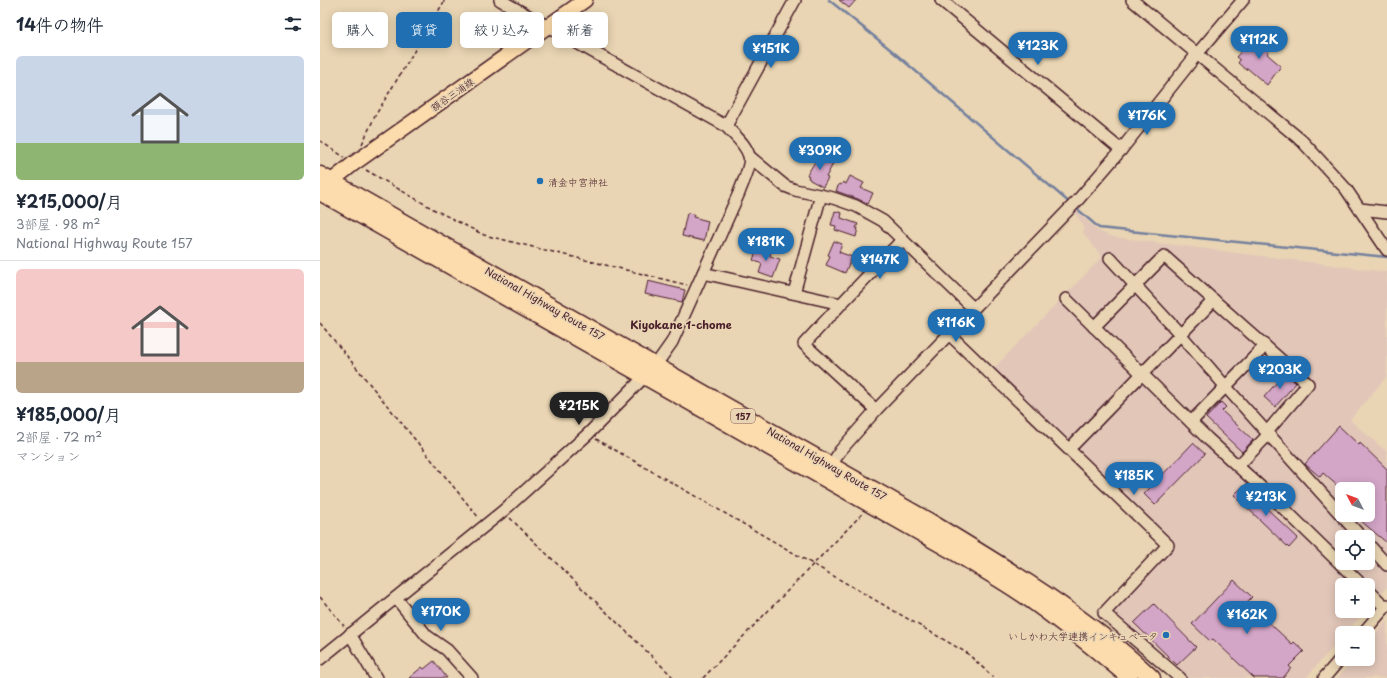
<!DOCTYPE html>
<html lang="ja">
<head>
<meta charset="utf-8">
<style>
  body { margin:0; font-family:"Playpen Sans","Klee One",sans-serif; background:#f2f2f3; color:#1f2937; height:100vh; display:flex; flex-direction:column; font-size:15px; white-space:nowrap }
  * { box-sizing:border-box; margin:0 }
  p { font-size:13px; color:#747a83 }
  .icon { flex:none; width:22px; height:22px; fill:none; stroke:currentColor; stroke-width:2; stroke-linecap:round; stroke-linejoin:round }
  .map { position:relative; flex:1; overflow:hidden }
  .panel { display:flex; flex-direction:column; background:#fff; width:320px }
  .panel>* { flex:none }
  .hud { position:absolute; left:12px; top:12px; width:380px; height:36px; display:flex; gap:8px }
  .needle { width:26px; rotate:311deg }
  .buttons { position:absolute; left:1015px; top:482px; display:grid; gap:8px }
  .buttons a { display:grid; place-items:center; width:40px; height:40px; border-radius:6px; background:#fff; box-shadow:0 2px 10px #0003; font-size:20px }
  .price { position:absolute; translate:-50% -34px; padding:0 9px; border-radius:14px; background:#1f6fb2; color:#fff; font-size:13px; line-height:26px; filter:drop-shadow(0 1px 2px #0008) }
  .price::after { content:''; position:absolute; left:50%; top:24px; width:12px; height:9px; margin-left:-6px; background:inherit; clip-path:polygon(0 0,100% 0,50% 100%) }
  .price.on { background:#222; color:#fff }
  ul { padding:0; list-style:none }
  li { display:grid; align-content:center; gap:8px; height:212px; padding:0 16px }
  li+li { border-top:1px solid #e0e1e3 }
  li span { display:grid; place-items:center; height:124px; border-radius:6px; color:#555 }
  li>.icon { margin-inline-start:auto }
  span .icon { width:72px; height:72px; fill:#fffc; stroke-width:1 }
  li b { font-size:17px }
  h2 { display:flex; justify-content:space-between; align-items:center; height:48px; padding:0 16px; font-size:17px }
  .pill { padding:0 14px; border-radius:6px; background:#fff; box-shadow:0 2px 10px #0003; font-size:14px; line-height:36px }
  .pill.on { background:#1f6fb2; color:#fff }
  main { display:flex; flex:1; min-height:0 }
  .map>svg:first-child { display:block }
</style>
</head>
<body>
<main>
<section class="panel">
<h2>14件の物件<svg class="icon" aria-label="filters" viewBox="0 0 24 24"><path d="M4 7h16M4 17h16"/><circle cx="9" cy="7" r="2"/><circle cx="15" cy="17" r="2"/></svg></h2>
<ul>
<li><span style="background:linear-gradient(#c9d6e8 70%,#8fb573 0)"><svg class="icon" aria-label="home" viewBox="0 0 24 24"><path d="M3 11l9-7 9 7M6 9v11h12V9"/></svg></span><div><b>¥215,000/月</b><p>3部屋 · 98 m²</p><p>National Highway Route 157</p></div></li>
<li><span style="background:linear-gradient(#f6c9c9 75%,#b9a48a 0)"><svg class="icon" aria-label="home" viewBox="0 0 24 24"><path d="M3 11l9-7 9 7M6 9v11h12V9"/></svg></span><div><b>¥185,000/月</b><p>2部屋 · 72 m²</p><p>マンション</p></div></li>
</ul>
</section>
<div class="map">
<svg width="1067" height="678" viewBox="0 0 1067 678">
  <rect width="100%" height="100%" fill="#e9d5b3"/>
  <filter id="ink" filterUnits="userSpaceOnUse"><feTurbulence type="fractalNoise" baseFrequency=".025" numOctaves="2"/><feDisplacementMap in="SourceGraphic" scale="8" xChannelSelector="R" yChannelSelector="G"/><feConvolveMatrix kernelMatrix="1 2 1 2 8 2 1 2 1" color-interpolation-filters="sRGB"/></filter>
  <g filter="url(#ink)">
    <g fill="#e2c7b9" fill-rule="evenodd">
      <path d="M 756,210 L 778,231 L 794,237 L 1067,272 L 1067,376 L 1030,420 L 1067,452 L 1067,587 L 1048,608 L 1048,585 L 1022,585 L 1022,611 L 1045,611 L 1026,633 L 1022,633 L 1022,637 L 986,678 L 850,678 L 809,640 L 781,619 L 789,612 L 850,550 L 671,371 L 782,257 L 763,233 L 763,225 L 754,212 ZM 1022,489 L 1048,489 L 1048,515 L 1022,515 ZM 1022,537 L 1048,537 L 1048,563 L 1022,563 Z"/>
      <polygon points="1067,620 1067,678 1017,678 1034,659 1048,659 1048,642"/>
    </g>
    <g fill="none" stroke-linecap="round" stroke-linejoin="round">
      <g stroke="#74809e" stroke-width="2.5">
        <polyline points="509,0 571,50 751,204"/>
        <polyline points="755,207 779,228 1067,257"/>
      </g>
    </g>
    <g fill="#d3a5c7" stroke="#4a1f2b">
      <polygon points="519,0 536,0 529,8"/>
      <polygon points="937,34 951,47 947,54 961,66 947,85 927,68 926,70 918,63 920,60 916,57"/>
      <polygon points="499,155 510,160 509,162 513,164 506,177 508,178 503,187 490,180 490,179 488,178 489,176 487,175"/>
      <polygon points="530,176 544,183 541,188 553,193 548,204 538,199 516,191 519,184 521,185 523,182 526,184"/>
      <polygon points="515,211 522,213 521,218 538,224 536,228 538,228 536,237 515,230 516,226 511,225"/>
      <polygon points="367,213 374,214 373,217 388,221 384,241 362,236"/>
      <polygon points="514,241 522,244 519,252 532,257 525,273 506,265 510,256 508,255"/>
      <polygon points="438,246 451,251 450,256 460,259 453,278 439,273 442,264 433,260"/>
      <polygon points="539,252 546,256 541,268 534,264"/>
      <polygon points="328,281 365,290 362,302 325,294"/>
      <polygon points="965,373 976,383 955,407 944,397"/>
      <polygon points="901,402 906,407 902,411 933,440 922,452 886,418"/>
      <polygon points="1019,426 1039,445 1040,443 1067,469 1067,543 1034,515 1048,515 1048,489 1021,489 1003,473 1000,477 985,464"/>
      <polygon points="873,443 885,454 835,505 824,494"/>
      <polygon points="923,486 978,538 969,548 914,495"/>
      <polygon points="914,580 932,597 927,602 972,644 974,642 984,651 969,666 971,668 963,678 934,678 893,639 890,641 872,624"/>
      <polygon points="834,604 876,647 857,665 814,623"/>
      <polygon points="114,661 127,678 89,678 102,667 104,669"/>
    </g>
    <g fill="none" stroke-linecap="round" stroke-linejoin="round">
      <defs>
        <g id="minor">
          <polyline points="621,0 801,150"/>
          <polyline points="812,0 982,141 1026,189 1067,250"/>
          <polyline points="406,126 475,0"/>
          <polyline points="430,157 465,186 475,190 513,198 536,206 563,221 653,308"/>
          <polyline points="1040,209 1067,212"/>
          <polyline points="790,258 861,335 906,387 1041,537"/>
          <polyline points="383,273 521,304 484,344 556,410"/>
          <polyline points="474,293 501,195"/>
          <polyline points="746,299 887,438 955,500 1042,585"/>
          <polyline points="521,304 582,240"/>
          <polyline points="774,327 844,256 988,384 947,432"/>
          <polyline points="629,334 848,545 784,613 860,678"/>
          <polyline points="871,422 945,346"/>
          <polyline points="754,444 894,300"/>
          <polyline points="511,466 520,451 556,410 757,201 801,150 877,54 923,0"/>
          <polyline points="918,466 949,434"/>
          <polyline points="1048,544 1067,565"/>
          <polyline points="1048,590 1065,607"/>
          <polyline points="76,598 107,636 127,650 152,678"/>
          <polyline points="1043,633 1067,605"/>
          <polyline points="30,634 56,678"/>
          <path d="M 0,659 L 183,511 L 268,434 L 335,366 L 352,342 L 419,193 C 422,184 432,165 429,156 C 426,144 414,135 406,126 L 180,0"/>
          <polyline points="1004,678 1022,657"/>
        </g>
        <polyline id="major" points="4,187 33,164 265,0"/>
        <g id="highway">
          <path d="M 0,175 L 610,522 C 688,569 766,616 832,678"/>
          <path d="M 0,192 L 633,551 C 657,566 681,579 704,595 C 741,621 776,649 810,678"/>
        </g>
      </defs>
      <use href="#minor" stroke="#4a1f2b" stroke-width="14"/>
      <use href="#major" stroke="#4a1f2b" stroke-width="17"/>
      <use href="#highway" stroke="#4a1f2b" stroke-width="19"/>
      <g stroke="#4a1f2b" stroke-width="1.5" stroke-dasharray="4 3" stroke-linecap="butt">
        <polyline points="0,141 24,157"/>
        <polyline points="42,144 55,116 125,0"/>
        <polyline points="46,170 115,210 164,235 367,285"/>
        <polyline points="0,323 159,518"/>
        <polyline points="276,439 647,653 674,678"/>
        <polyline points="190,518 354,678"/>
        <polyline points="0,597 24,626"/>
        <polyline points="383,678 543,513"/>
      </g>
      <use href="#minor" stroke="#e9d5b3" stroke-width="11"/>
      <use href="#major" stroke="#fcdcac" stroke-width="14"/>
      <use href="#highway" stroke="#fcdcac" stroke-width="16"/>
    </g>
  </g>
  <g fill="#1f6fb2" stroke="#e9d5b3" stroke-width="1.5">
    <circle cx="220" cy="181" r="4"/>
    <circle cx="846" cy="635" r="4"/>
  </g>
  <g text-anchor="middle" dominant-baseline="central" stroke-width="3.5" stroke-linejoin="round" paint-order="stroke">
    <rect fill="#e9d5b3" stroke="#7a5654" stroke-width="1" x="411" y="409" width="24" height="14" rx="3"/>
    <g font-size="9" font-weight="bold" fill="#4a1f2b">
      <text x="423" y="416">157</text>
    </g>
    <g font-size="10" fill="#4a1f2b" stroke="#e9d5b3">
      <text transform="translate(132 94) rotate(-35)">額谷三浦線</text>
      <text transform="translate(225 303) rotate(30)">National Highway Route 157</text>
      <text transform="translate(507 463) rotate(30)">National Highway Route 157</text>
    </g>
    <g font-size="10" fill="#4a1f2b" stroke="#e9d5b3" text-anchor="start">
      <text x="228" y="181">清金中宮神社</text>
      <text x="838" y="635" text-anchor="end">いしかわ大学連携インキュベータ</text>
    </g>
    <g font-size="11" font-weight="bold" fill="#4a1f2b" stroke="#e9d5b3">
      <text x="361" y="324">Kiyokane 1-chome</text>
    </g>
  </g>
</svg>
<div class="buttons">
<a><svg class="needle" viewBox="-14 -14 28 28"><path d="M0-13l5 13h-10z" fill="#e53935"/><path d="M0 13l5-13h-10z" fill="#747a83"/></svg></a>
<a><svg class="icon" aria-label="locate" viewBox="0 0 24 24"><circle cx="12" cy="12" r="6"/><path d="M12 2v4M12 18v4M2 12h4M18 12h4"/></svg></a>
<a>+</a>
<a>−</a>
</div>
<b class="price" style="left:939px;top:60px">¥112K</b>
<b class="price" style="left:718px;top:66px">¥123K</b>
<b class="price" style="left:451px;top:69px">¥151K</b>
<b class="price" style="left:827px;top:136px">¥176K</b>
<b class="price" style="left:500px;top:171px">¥309K</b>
<b class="price" style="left:446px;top:262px">¥181K</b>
<b class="price" style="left:560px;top:280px">¥147K</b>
<b class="price" style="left:636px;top:343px">¥116K</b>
<b class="price" style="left:960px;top:390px">¥203K</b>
<b class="price on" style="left:259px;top:426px">¥215K</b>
<b class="price" style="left:814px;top:496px">¥185K</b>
<b class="price" style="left:946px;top:517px">¥213K</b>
<b class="price" style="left:121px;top:632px">¥170K</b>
<b class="price" style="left:927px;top:635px">¥162K</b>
<div class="hud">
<a class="pill">購入</a>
<a class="pill on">賃貸</a>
<a class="pill">絞り込み</a>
<a class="pill">新着</a>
</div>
</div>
</main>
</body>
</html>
